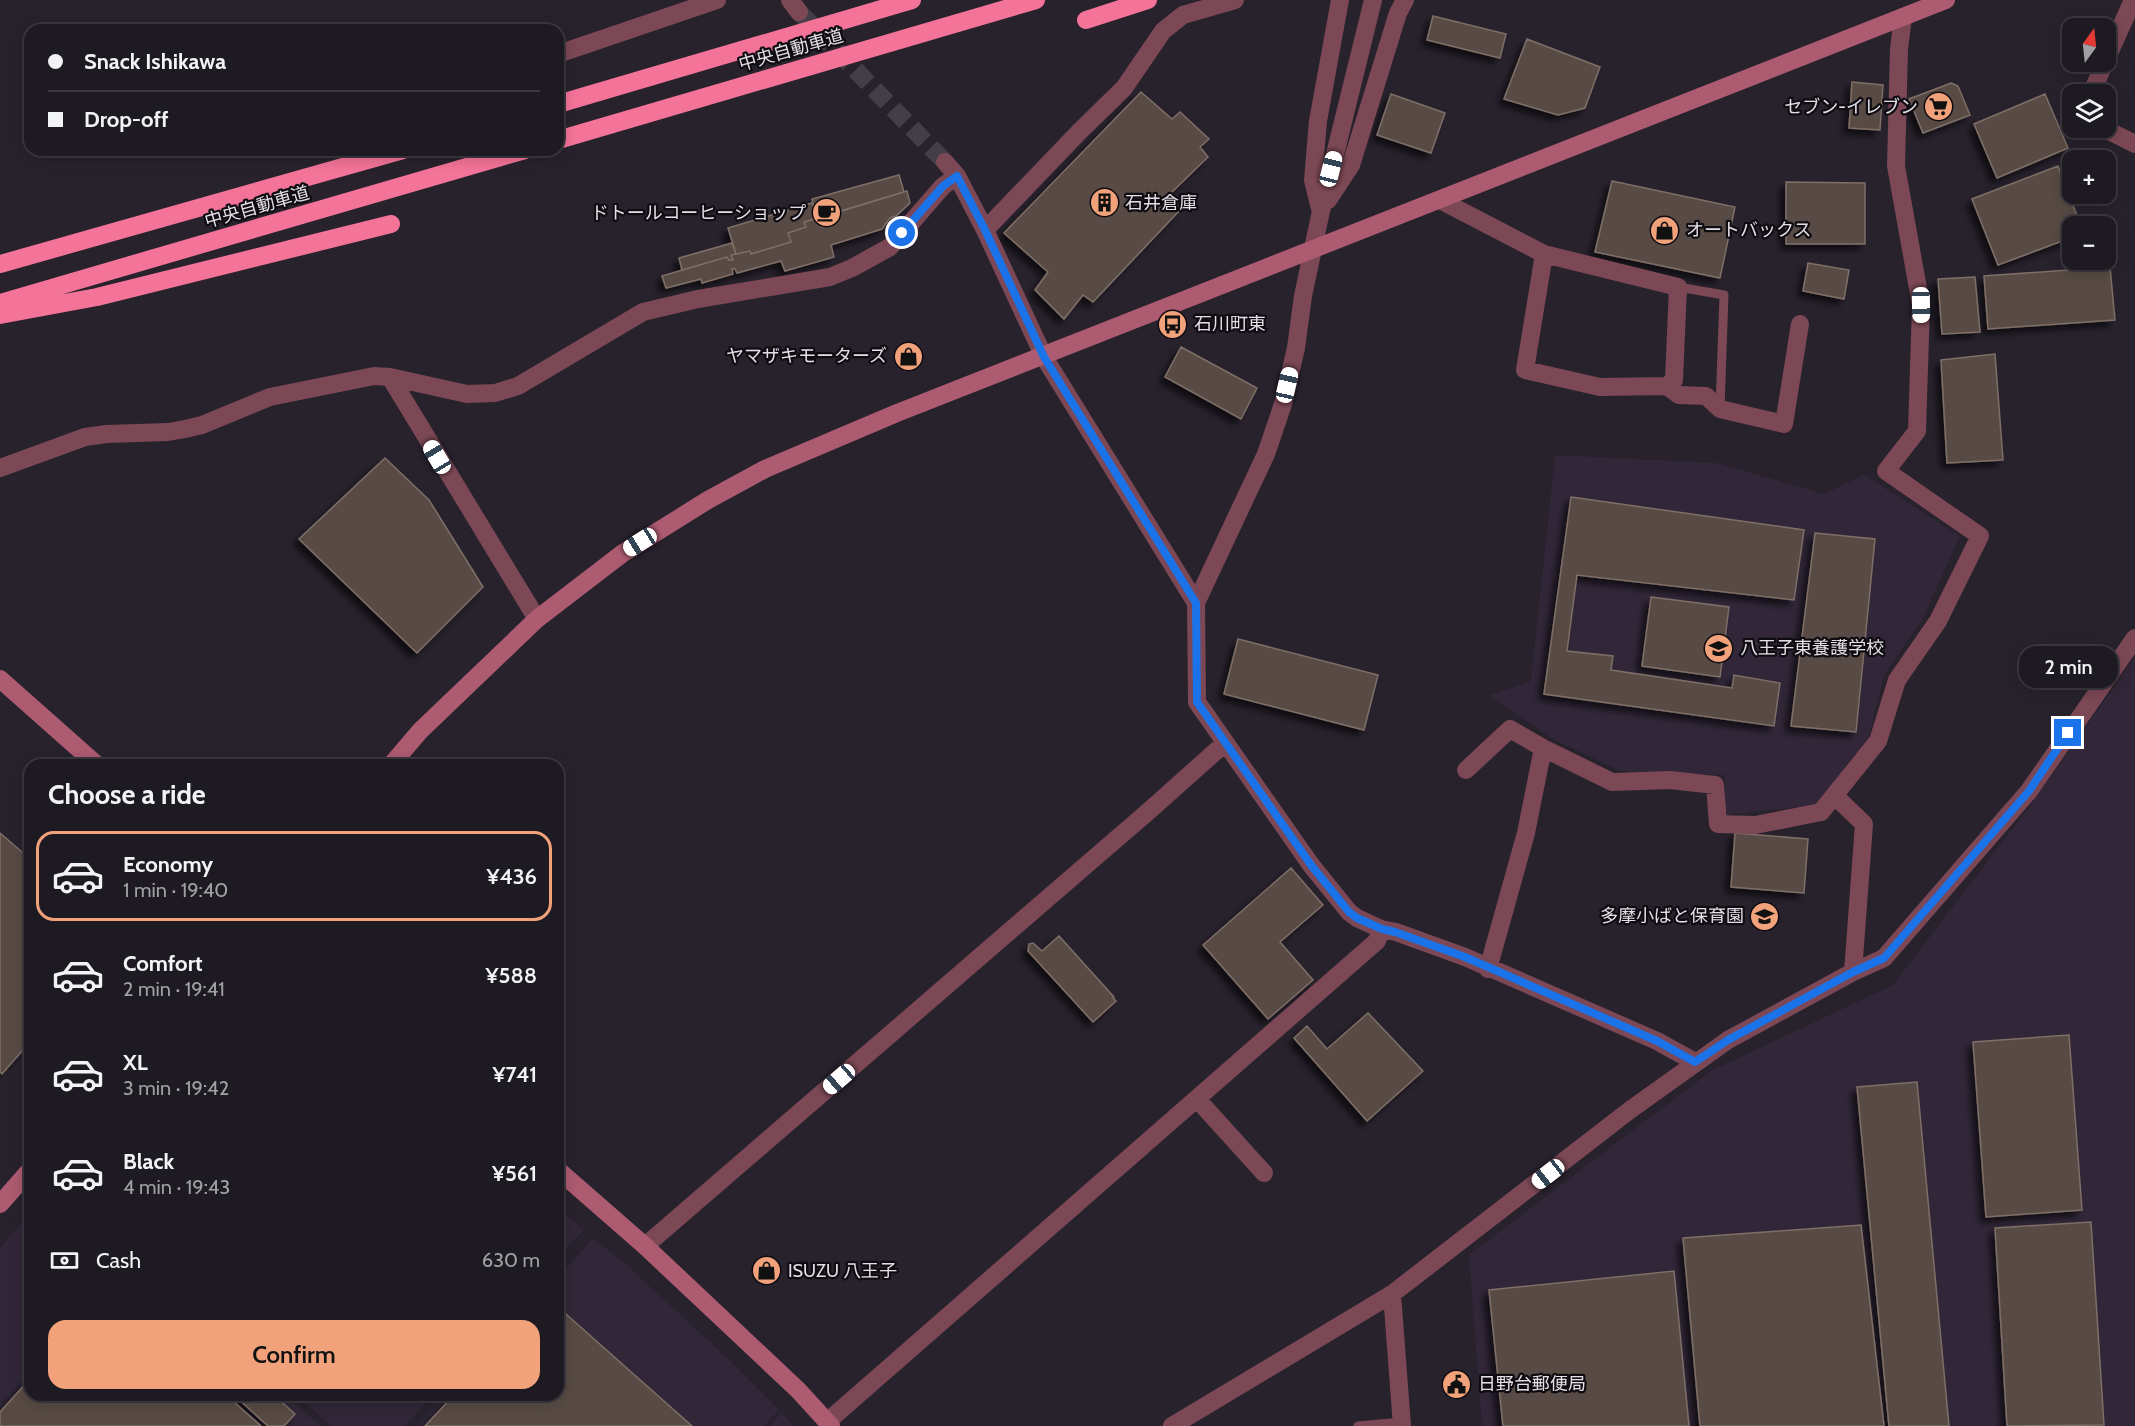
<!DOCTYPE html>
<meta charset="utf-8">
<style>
:root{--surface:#1e1a22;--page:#2b272f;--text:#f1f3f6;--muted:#a1a1a5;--line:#3c3840;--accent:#f1a27b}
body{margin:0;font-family:Cabin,"Noto Sans JP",sans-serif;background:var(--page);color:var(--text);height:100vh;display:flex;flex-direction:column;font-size:22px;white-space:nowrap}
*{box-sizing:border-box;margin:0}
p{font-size:20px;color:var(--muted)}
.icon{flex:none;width:33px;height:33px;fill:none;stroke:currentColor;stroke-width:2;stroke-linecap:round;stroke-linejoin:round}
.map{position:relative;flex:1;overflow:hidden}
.drawer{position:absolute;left:24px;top:759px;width:540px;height:642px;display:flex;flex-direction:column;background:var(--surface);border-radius:18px;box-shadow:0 3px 15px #0003,0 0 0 2px var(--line)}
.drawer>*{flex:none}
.hud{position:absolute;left:24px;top:24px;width:540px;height:132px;border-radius:18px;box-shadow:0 3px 15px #0003,0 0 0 2px var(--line);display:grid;align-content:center;height:132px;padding:0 24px;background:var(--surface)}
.needle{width:39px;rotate:15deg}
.buttons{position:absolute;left:2062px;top:18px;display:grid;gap:12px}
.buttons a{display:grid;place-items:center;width:54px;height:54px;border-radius:12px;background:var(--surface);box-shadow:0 3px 15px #0003,0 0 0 2px var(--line);font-size:30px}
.end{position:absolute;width:27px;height:27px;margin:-14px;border:8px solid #1a73e8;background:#fff;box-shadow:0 0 0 3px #fff}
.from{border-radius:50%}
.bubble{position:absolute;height:42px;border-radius:18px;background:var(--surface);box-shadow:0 3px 15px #0003,0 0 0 2px var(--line);font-size:20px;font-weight:600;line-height:42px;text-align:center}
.car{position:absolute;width:18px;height:36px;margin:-18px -9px;border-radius:8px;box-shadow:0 0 4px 2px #0007;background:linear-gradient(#fff 24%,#345 0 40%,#fff 0 76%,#345 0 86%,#fff 0)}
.hud b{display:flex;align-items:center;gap:21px;height:57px;font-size:22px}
.hud b+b{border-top:2px solid var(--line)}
.hud i{width:15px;height:15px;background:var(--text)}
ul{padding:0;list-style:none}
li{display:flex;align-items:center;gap:18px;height:90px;margin:0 12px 9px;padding:0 12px;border:3px solid transparent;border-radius:18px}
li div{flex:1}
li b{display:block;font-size:22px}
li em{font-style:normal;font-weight:600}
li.current{border-color:var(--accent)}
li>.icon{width:54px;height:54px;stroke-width:1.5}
h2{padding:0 24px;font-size:27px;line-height:72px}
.pay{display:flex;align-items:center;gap:15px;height:66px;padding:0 24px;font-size:22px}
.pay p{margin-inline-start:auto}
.action{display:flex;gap:12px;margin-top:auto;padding:12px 24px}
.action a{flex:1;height:69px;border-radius:18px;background:var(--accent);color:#111;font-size:24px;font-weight:600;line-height:69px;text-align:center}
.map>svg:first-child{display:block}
.built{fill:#312738}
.building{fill:#594b44;stroke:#7e6f67;stroke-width:1.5;filter:url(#shadow)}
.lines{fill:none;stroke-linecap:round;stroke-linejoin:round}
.street-tunnel{stroke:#443e49;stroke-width:18;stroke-dasharray:18 9;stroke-linecap:butt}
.lane{stroke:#7c4855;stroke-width:9}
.street{stroke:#7c4855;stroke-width:18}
.secondary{stroke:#ad5b71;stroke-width:18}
.highway{stroke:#f47499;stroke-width:18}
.route{stroke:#1a73e8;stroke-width:8}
.labels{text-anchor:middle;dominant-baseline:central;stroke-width:4.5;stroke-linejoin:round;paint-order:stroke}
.street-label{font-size:18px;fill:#e3dfe7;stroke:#0f0c11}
.poi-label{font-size:18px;fill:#e3dfe7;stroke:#0f0c11;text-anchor:start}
</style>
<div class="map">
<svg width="2135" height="1426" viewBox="0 0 2135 1426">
<defs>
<filter id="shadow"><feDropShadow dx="-5.5" dy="5.5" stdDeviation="3" flood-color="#0009"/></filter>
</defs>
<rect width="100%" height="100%" fill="#28222d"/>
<!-- built -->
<path class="built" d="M1555,455l161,8 108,31 40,-19 96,61 -38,84 -38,55 -15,61 -52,69 -93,10 1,-40 -105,-4 -69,-33 -62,-43 42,-14z
M2135,657v769h-653l-13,-171 242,-184 182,-86 136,-178z
M558,1207l26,23 -26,28z
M30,1214v181h256l35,31h-321v-178z
M593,1239l27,20 105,97 54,54 -15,16h-348l29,-31h113v-119z
M297,1395h136l-28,31h-74z
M781,1413l13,13h-24z"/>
<!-- building -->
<path class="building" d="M1433,16l73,18 -6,24 -73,-18z
M1527,39l73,28 -15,41 -27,7 -54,-16z
M1852,82l31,3 -3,45 -31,-2z
M1951,83l7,3 12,29 -47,18 -14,-34z
M1141,92l31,27 8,-7 29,27 -9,8 8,10 -40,39 13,13 -88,93 -10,-7 -19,24 -29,-29 13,-18 -44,-39z
M1391,94l54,19 -14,40 -54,-18z
M2045,94l23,54 -71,30 -23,-54z
M2058,166l23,60h-8v11l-75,28 -26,-66z
M899,175l5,17 -85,26 -2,-6h-2l-3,-13z
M1612,181l123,26 -15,71 -125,-26z
M1786,182l79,1v61h-79z
M907,191l3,12 -14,13 -6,2 -8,11 -51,16 3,12 -49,14 -4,-10 -44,12 -2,-4h-3l1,5 -31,9 -1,-4 -35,9 -4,-12 65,-19 2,3h4l-2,-5 19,-4 1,3 40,-12 -3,-9 18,-6 -2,-5z
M812,203l3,9h2l2,6 -15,4 2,5 -18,6 3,9 -40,12 -1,-3 -14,3 -8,-26z
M732,243l4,11 -5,1 2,5h-4l-2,-3 -45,13 -3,-12z
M1808,263l41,7 -5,29 -41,-8z
M2110,267l5,53 -127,9 -4,-53z
M1975,277l5,55 -38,2 -4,-55z
M1181,347l76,41 -16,31 -76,-42z
M1995,354l8,106 -56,3 -6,-103z
M385,458l44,42 54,87 -66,66 -118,-114z
M1571,497l233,33 -10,70 -217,-25 -10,76 46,5 -2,14 121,18 2,-13 46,8 -6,43 -230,-32z
M1815,533l60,6 -19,193 -65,-6z
M1651,597l78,10 -9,70 -78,-11z
M1238,639l140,36 -14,55 -140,-36z
M0,833l30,26v183l-28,32 -2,-2z
M1735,833l73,6 -4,54 -73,-6z
M1291,868l32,37 -43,37 33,38 -45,39 -65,-74z
M1059,936l55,61 -1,1 3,3 -23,21 -65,-71 1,-7 4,-1 9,8z
M1368,1013l55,58 -56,50 -73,-83 13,-12 20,23z
M2069,1035l13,175 -96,7 -13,-175z
M1917,1082l32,344h-60l-32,-339z
M2091,1222l13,203 -97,1 -12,-198z
M1861,1225l23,201h-184l-17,-188z
M1674,1271l15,155h-186l-14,-136z
M558,1307l134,119h-267l29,-31h104z
M30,1379v16h196l35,31h-261v-14z
M234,1395h40l21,19 -11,12h-16z"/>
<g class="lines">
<!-- street-tunnel -->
<path class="street-tunnel" d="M799,12l146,150"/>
<!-- lane -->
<path class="lane" d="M1678,287l46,8 -4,113
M1358,1426l44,-4"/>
<!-- street -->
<path class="street" d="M790,0l9,12
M1373,0l-52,211 -18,85 -7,52 -13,56 -17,50 -70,149 1,99 114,163 38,47 8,6 24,11 15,3 69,25 192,84 38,21
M558,54l159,-54
M2106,60l27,-60
M2091,94l14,-32
M2103,128l32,16
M945,162l12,14 28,54 59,127 152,246
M1328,200l23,-35 47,-152 7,-13
M1440,200l104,54 134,33 -4,93 -7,6 -67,1 -75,-17 19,-116
M1320,209l-7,-29 5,-59 22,-121
M985,230l94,-98 45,-44 39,-57 20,-16 52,-15
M390,377l147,242
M1667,386l12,9 27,1 14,13 64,15 16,-100
M0,468l85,-31 22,-3 61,-2 17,-3 17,-4 68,-28 104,-21 16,1 77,17 28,-1 23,-7 125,-74 55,-13 132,-22 22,-9 38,-21 53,-61 14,-10
M1466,770l44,-41 33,19 69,34 58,-2 45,5 3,39 37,1 66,-13 57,-71 19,-61 41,-59 42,-85 -94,-65 31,-40 4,-126 -25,-139 3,-117 4,-32
M1835,796l29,28 -11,148
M1488,969l38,-136 17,-85
M1197,1099l67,74
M645,1246l505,-436 75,-67
M1392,1294l10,132
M828,1421l549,-480 4,-12
M1172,1426l220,-132 238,-184 98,-70 125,-68 31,-14 145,-167 106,-153"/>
<!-- secondary -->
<path class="secondary" d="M0,679l97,86
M391,765l29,-34 117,-112 86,-66 85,-53 57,-31 132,-56 1049,-413
M558,1170l87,76 153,144 33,36
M0,1204l30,-34"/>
<!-- highway -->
<path class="highway" d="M1086,20l62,-20
M558,104l354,-104
M558,140l478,-140
M0,264l403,-114
M0,303l525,-153
M0,315l97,-18 294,-73"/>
</g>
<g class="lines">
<!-- route -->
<path class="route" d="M902,233l41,-47 14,-10 28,54 59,127 152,246 1,99 114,163 38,47 8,6 25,11 13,3 70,25 192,84 38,21 33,-22 125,-68 31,-14 145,-167 39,-58"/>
</g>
<!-- icons -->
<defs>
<symbol id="supermarket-disc" viewBox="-11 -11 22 22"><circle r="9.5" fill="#f1a27b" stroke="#0f0c11"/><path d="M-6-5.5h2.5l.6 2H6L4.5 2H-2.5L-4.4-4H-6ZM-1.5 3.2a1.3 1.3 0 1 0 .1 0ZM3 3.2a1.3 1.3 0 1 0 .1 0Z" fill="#111"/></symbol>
<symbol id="building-disc" viewBox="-11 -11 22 22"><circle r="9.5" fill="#f1a27b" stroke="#0f0c11"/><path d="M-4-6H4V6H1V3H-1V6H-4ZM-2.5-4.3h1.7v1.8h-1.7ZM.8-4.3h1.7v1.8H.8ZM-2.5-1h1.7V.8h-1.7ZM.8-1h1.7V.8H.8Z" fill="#111"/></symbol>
<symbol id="cafe-disc" viewBox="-11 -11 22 22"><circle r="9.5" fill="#f1a27b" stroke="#0f0c11"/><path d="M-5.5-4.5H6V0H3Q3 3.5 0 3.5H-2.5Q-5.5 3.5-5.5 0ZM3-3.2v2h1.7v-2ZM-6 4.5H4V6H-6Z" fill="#111"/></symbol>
<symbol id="shop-disc" viewBox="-11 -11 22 22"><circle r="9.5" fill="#f1a27b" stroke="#0f0c11"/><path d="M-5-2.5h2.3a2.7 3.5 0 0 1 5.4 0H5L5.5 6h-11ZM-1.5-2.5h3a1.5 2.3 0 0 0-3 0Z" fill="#111"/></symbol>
<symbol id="bus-disc" viewBox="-11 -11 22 22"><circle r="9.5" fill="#f1a27b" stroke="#0f0c11"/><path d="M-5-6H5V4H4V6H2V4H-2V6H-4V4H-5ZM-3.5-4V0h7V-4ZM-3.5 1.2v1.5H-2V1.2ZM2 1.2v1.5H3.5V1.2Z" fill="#111"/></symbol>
<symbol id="school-disc" viewBox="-11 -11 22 22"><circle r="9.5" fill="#f1a27b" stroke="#0f0c11"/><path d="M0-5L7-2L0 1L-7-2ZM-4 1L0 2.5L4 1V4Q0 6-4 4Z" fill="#111"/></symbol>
<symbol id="civic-disc" viewBox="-11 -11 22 22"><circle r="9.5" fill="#f1a27b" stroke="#0f0c11"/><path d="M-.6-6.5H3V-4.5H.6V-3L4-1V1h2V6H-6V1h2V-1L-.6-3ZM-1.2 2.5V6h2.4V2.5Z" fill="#111"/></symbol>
</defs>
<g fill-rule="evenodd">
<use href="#supermarket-disc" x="1922" y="90" width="33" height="33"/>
<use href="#building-disc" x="1088" y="186" width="33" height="33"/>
<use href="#cafe-disc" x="810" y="196" width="33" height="33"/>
<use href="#shop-disc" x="1648" y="214" width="33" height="33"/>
<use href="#bus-disc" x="1156" y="308" width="33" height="33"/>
<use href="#shop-disc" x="892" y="340" width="33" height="33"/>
<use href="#school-disc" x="1702" y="632" width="33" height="33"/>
<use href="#school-disc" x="1748" y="900" width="33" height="33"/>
<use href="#shop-disc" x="750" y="1254" width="33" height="33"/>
<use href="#civic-disc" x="1440" y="1368" width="33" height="33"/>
</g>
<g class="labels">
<!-- street labels -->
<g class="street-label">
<text transform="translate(791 50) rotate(-16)">中央自動車道</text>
<text transform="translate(257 207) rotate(-16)">中央自動車道</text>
</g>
<!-- poi labels -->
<g class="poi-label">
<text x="1918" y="107" text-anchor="end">セブン-イレブン</text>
<text x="1125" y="203">石井倉庫</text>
<text x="806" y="213" text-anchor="end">ドトールコーヒーショップ</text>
<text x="1686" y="230">オートバックス</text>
<text x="1194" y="324">石川町東</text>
<text x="887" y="356" text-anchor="end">ヤマザキモーターズ</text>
<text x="1740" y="648">八王子東養護学校</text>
<text x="1744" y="916" text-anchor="end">多摩小ばと保育園</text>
<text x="788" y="1271">ISUZU 八王子</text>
<text x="1478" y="1384">日野台郵便局</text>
</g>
</g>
</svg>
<div class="buttons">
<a><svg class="needle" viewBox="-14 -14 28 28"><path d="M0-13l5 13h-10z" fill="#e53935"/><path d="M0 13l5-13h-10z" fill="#a1a1a5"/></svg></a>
<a><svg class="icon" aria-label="layers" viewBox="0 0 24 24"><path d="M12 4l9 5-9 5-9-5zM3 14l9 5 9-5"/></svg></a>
<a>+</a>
<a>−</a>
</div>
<i class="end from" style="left:902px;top:233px"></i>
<i class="end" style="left:2068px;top:733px"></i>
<div class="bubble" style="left:2019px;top:646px;width:99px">2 min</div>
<i class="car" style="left:1331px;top:169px;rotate:14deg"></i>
<i class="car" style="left:1921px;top:305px;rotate:179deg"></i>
<i class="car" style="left:1287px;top:385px;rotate:13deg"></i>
<i class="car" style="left:437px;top:457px;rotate:329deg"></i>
<i class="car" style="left:640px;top:542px;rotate:238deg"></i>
<i class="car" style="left:839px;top:1079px;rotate:229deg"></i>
<i class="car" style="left:1548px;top:1174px;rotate:232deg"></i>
<div class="hud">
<b><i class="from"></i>Snack Ishikawa</b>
<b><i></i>Drop-off</b>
</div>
<section class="drawer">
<h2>Choose a ride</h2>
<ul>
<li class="current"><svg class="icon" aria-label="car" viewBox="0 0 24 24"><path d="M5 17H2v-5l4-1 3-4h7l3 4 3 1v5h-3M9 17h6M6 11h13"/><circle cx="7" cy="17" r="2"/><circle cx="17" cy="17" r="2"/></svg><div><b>Economy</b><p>1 min · 19:40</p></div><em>¥436</em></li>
<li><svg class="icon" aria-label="car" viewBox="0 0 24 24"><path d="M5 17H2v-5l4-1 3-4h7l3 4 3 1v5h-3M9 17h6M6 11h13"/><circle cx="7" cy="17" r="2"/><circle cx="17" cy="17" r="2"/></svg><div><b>Comfort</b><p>2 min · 19:41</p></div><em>¥588</em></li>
<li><svg class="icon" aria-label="car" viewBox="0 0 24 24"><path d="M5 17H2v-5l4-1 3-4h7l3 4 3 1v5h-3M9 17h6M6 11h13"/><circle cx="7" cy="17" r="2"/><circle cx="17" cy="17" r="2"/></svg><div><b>XL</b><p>3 min · 19:42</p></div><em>¥741</em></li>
<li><svg class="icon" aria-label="car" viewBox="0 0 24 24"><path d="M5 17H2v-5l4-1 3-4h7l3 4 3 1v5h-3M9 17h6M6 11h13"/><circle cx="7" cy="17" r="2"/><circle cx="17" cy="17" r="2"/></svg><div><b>Black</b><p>4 min · 19:43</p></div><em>¥561</em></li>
</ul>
<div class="pay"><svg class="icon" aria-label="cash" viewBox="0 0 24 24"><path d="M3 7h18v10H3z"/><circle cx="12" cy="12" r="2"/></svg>Cash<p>630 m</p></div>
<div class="action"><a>Confirm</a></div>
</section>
</div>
